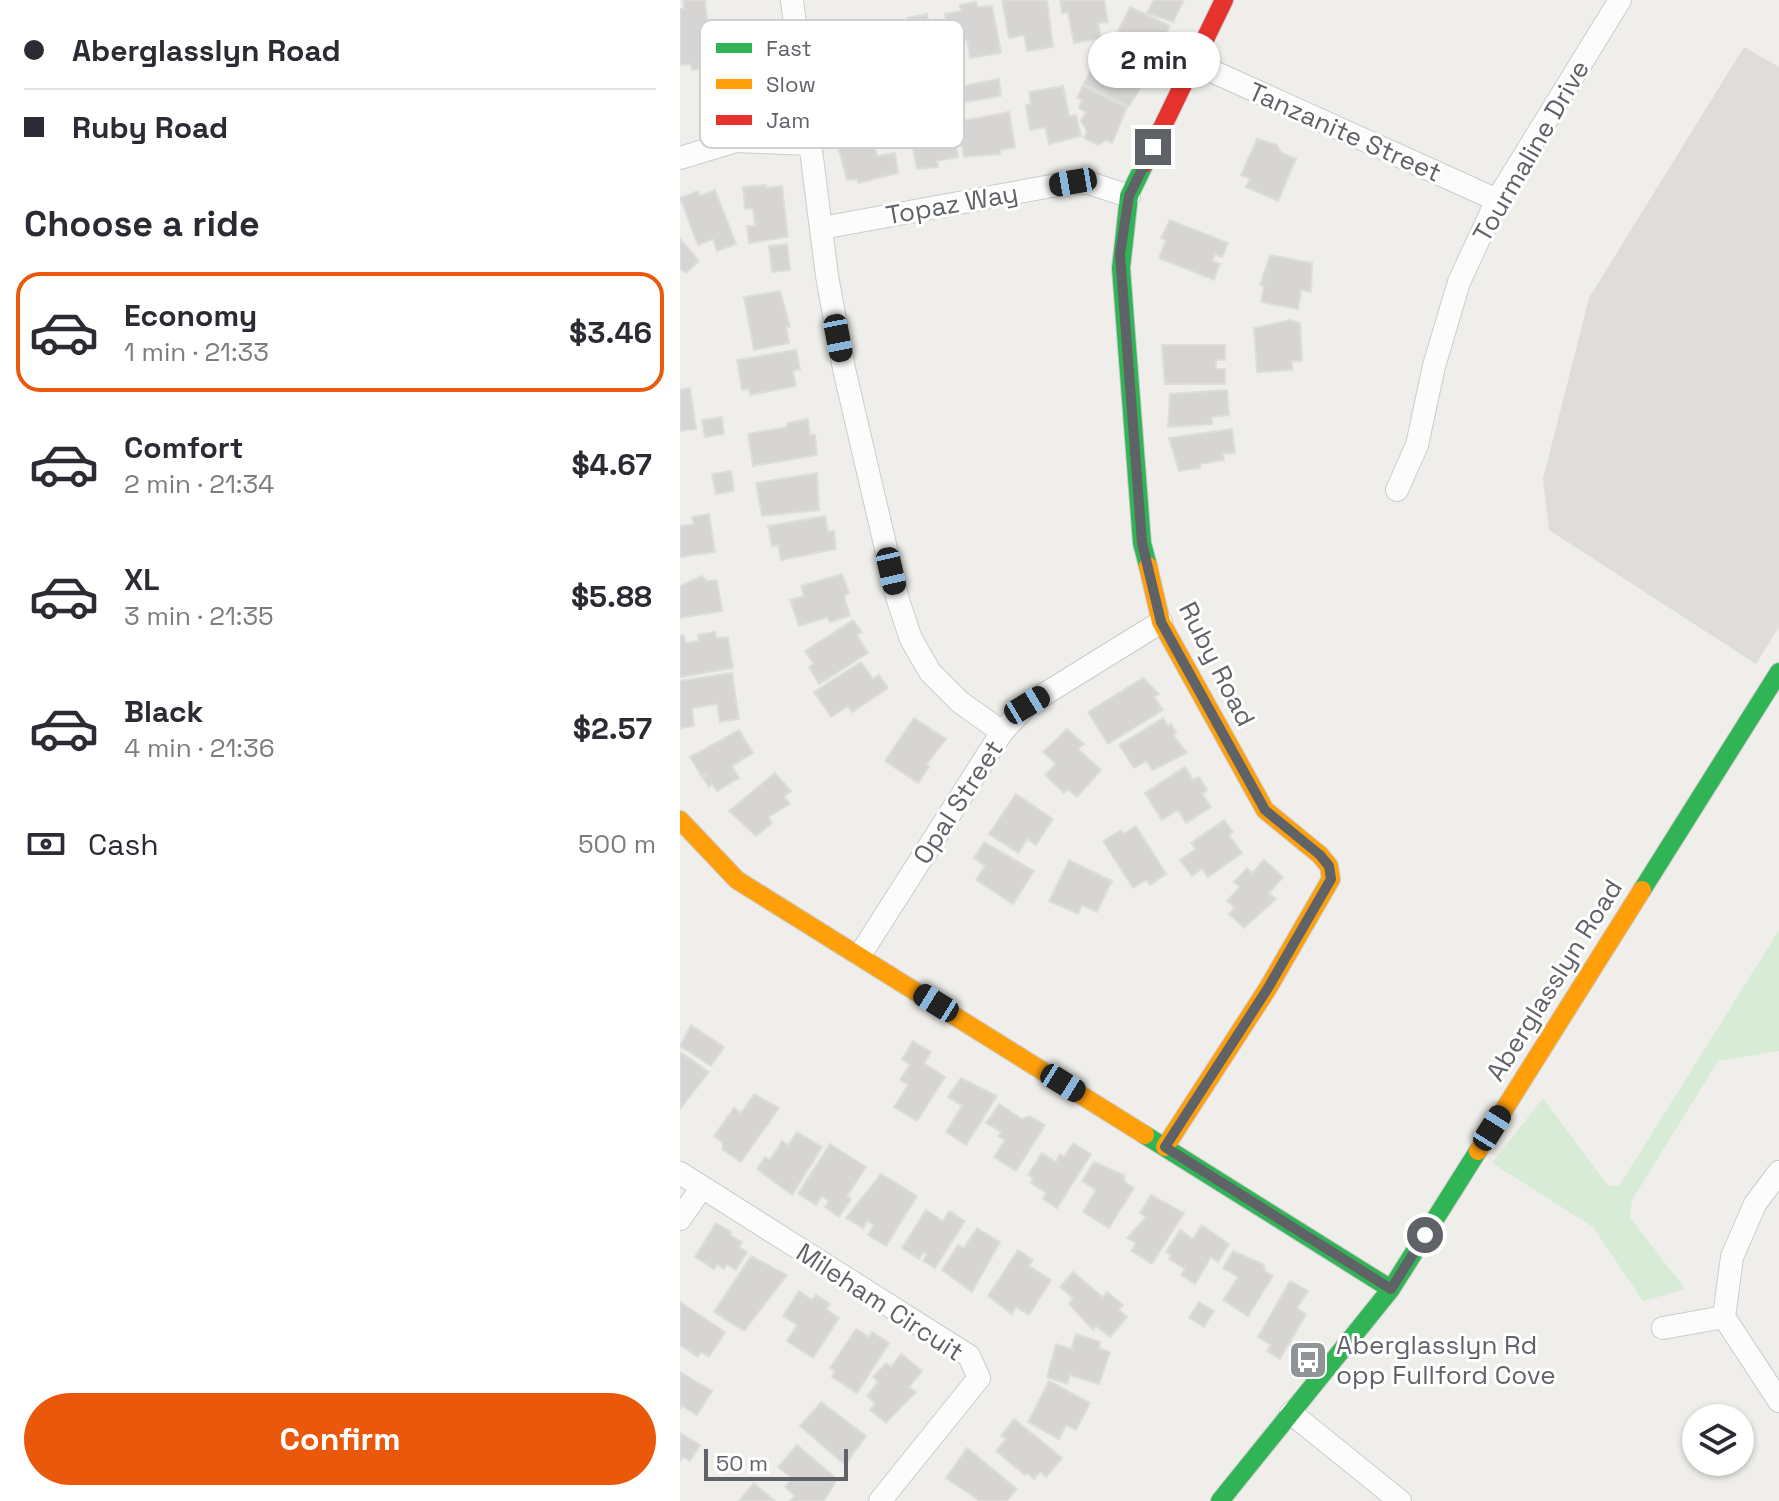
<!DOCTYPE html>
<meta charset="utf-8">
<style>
:root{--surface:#fff;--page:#f2f2f3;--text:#2b2b33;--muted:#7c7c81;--line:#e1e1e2;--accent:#ea580c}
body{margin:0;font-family:"Space Grotesk",sans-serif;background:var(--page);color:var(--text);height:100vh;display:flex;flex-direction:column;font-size:30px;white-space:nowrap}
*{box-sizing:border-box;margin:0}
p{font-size:26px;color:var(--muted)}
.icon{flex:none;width:44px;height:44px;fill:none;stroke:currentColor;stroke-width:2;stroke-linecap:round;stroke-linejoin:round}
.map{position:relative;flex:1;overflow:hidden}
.panel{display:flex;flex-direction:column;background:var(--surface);width:680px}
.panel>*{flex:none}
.top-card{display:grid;align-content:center;height:176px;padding:0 24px;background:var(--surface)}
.controls{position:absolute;left:1002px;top:1404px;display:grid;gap:16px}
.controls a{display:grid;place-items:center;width:72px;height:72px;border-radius:50%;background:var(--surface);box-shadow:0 2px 6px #0004;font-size:40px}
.scale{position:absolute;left:24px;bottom:20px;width:144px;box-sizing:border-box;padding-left:8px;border:4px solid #5f6368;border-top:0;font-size:22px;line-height:28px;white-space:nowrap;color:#5f6368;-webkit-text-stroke:6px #fff;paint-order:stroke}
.end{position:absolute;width:36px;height:36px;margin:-18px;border:10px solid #5f6368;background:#fff;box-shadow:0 0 0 4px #fff}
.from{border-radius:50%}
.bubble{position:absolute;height:56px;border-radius:28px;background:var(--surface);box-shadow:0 2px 6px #0004;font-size:26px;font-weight:700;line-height:56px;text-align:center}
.car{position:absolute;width:24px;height:48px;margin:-24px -12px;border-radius:10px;box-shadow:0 0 6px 2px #0007;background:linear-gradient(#222 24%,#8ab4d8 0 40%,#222 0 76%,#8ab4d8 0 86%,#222 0)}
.top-card b{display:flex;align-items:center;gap:28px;height:76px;font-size:30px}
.top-card b+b{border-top:2px solid var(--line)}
.top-card i{width:20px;height:20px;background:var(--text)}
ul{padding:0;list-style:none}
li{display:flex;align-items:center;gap:24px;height:120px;margin:0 16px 12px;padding:0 8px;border:4px solid transparent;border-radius:24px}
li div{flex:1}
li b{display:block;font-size:30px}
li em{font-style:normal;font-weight:700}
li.selected{border-color:var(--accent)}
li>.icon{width:72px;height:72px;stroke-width:1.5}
h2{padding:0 24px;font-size:36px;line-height:96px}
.pay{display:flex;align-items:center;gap:20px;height:88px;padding:0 24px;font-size:30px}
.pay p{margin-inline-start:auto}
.primary-button{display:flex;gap:16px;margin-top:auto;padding:16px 24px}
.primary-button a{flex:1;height:92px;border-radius:48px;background:var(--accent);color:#fff;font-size:32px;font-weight:700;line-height:92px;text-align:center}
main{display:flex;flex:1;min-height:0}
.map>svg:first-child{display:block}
.industrial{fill:#dfddda}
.green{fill:#d8ebd6}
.building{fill:#d6d5d3;stroke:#deddd9;stroke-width:2}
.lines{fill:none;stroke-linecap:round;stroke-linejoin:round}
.street-casing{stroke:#cbcccc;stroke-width:24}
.fast-casing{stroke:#cacacb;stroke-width:20}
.slow-casing{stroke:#cacacb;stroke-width:20}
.jam-casing{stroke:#cacacb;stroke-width:20}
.street{stroke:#fdfcfc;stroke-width:22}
.fast{stroke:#30b455;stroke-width:18}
.slow{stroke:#ff9f0a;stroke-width:18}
.jam{stroke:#e5322d;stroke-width:18}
.route{stroke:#5f6368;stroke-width:10}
.labels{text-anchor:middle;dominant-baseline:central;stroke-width:6;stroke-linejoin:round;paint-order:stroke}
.street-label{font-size:26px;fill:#5f6368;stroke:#fff}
.poi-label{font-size:26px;fill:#5f6368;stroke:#fff;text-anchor:start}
.key{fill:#fff;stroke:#cfd0d2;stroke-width:2}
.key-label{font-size:22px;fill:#5f6368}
</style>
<main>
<section class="panel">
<div class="top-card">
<b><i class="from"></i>Aberglasslyn Road</b>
<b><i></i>Ruby Road</b>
</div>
<h2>Choose a ride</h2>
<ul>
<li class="selected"><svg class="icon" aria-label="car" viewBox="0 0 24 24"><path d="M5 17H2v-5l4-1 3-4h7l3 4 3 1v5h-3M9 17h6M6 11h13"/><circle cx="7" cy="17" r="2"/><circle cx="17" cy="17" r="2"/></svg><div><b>Economy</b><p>1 min · 21:33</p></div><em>$3.46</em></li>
<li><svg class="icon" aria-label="car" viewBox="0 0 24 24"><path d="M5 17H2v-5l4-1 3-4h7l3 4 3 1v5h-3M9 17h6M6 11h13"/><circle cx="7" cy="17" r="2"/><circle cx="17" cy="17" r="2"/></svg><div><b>Comfort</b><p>2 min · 21:34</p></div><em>$4.67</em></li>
<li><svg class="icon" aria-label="car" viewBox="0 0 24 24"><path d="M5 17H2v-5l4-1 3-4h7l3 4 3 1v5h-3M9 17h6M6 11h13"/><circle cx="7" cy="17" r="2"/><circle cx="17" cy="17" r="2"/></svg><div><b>XL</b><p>3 min · 21:35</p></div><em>$5.88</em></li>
<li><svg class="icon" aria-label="car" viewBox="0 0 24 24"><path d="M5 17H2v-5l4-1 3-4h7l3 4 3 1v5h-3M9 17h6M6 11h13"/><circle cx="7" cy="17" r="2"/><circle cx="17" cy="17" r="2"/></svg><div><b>Black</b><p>4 min · 21:36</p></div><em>$2.57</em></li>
</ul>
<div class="pay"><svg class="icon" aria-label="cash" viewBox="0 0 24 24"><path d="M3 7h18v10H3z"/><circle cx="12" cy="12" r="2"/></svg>Cash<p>500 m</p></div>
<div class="primary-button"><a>Confirm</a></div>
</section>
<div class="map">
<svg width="1099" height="1501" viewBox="0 0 1099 1501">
<rect width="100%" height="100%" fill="#efeeea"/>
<!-- industrial -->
<path class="industrial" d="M1064,47l35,20v560l-23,37 -207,-134 -6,-51 46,-181z"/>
<!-- green -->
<path class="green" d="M1099,930v121l-61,10 -86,139 -2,17 55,72 -42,12 -50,-74 -101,-64 51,-65 65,88h11z"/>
<!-- building -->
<path class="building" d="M3,0h22l7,67 -20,3 -1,-6 -11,1v-56h4z
M322,0h45l6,47 -26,4 -3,-16 -15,3z
M380,0h44l4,22 -10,1 3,15 -27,5 -6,-31 -6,1z
M474,0h30l-11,22 -26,-9z
M296,2l2,5 14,-1 9,47 -31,5 -3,-18 -17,3 -5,-29 16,-3 -1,-6z
M450,7l40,19 -20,35 -22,-10 3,-6 -8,-4 3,-6 -8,-4z
M247,14l8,47 -37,8 -2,-9 -8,1 -6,-31 17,-3 -1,-4 10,-2 -1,-3z
M433,55l37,18 -21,33 -45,-22 13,-28 15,3z
M319,79l2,17 -46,8 -3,-16z
M383,86l6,30 7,-1 5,21 -32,8 -4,-17 -15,3 -4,-25 5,-1 -2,-12z
M403,86l44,21 -15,36 -6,-3 -8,5 -14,-7 3,-7 -6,-10 5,-9 -7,-4 3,-8 -5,-2z
M263,106l6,31 5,-1 4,21 -21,4 1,6 -21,2 -8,-41 10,-2 -3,-15z
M329,112l6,35 -15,3 1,4 -37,3 -7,-35z
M577,139l20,6 5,8 14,6 -18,42 -32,-14 4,-8 -9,-4z
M186,142l1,5 8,-1 2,10 18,-3 3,20 -40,10 -1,-4 -10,1 -9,-33z
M86,185v3l16,-2 6,51 -39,6 -2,-17h8l-2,-18 -8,1 -2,-22z
M35,190l21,54 -19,7 -4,-12 -15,6 -18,-47 18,-7 2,5z
M490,220l58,23 -6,14 -7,-3 -3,7 8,3 -6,16 -55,-22 7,-18 -5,-2z
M0,239l19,22 -13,12 -6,-5z
M107,244l3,26 -18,2 -3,-26z
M590,255l42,8 -1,29 -10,-2 -3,19 -37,-7 3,-16 -4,-1z
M100,291l10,36h-4l3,16 -35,7 -10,-53z
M610,320l10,3 2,38h-10v9l-35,2 -3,-44z
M482,345h63v15h-9v9h9v15h-60z
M116,350l4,19 -7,2 3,15 -46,9 -1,-6 -7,1 -5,-30z
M10,388l6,41 -16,2v-41z
M547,390l2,25 -17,2v7l-44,3 2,-33z
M42,417l2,17 -19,3 -3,-17z
M128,419l2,16h5l2,20 -64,11 -5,-32 39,-7v-4z
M552,429l3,24 -12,1 1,6 -24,4v4l-21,3 -10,-33z
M51,471l3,20 -18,3 -4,-20z
M137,473l2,37 -57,6 -6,-33z
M29,514l6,38 -35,5v-31l14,-2 -2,-7z
M145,516l3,16 6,-2 2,19 -55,11 -3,-15 -6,1 -4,-20z
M162,574l7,19 -4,2v5l5,16 -20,6 -2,-5 -29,9 -9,-26 14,-4 -3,-10z
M22,576l5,5 10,-1 5,31 -42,7v-32z
M173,620l9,12 -5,3 11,18 -49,31 -10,-17 5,-3 -9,-13z
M35,632l1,6 12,-1 5,31 -53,9v-41l4,-1 1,8 14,-2 -1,-6z
M181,662l12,17 6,-4 9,13 -36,24 -4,-6 -17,11 -17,-25z
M52,673l7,46 -19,3 -3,-18 -25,4 2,18 -14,2v-47z
M463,678l16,16 -5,3 9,13 -55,34 -20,-32z
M234,718l32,21 -20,26 3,2 -11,16 -33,-22z
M483,718l5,8 3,-2 5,9 -3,2 14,18 -34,17 -7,-9 -12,7 -15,-23z
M387,729l17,15 -6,5 23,21 -24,27 -9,-8 -4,4 -19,-18 11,-11 -13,-12z
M59,730l14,23 -21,13 7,12 -22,13 -5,-7 -3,3 -6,-9 2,-4 -4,2 -11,-19z
M505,767l8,13 6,-3 8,13 -5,4 9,13 -25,16 -8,-13 -16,10 -17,-27z
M95,773l16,18 -7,6 6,7 -22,13 4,6 -16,13 -27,-25z
M336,794l37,25 -17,26 -9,-6 -9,14 -29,-19z
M544,820l9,12 -4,3 13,18 -34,24 -6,-8 -10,7 -12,-16 16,-11 -5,-6z
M456,826l30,48 -16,11 -4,-5 -13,8 -30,-47 18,-11 3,4z
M304,842l50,29 -21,33 -37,-24 9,-14 -11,-8z
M389,860l43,21 -15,31 -15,-7 -4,9 -29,-13z
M584,860l19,17 -14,16 7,6 -32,29 -15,-14 6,-6 -8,-7 13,-14 -6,-5 13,-14 5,5z
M11,1025l33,22 -13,19 -31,-20z
M233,1041l18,11 -7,11 21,14 -28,44 -23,-14 14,-22 -8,-5 10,-15 -8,-6z
M0,1052l29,20 -29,37z
M281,1078l36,18 -31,49 -20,-13 16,-26 -14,-9z
M74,1094l25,14 -38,54 -18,-12 -1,-8 -8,-6 20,-28 7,5z
M319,1104l23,15 8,-3 15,9 -29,46 -22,-14 11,-17 -7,-4 3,-4 -15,-9z
M117,1132l25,15 -30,48 -35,-26 8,-12 5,3 12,-19 6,4z
M393,1143l18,11 -34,54 -14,-9 3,-6 -15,-10 2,-5 -5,-3 14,-22 14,9 4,-8 4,3z
M150,1144l36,23 -19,29 4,3 -12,18 -14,-10 4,-6 -7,-5 -6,9 -18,-11z
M414,1162l30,13 1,7 9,6 -25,40 -26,-16 13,-22 -14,-9z
M201,1174l36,22 -31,50 -18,-11 6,-10 -7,-4 -4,7 -17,-10z
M471,1195l33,18 -32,51 -21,-13 5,-8 -9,-5 19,-21 -6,-4z
M246,1210l17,11 6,-10 16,10 -30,47 -12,-7 4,-7 -4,-2 -4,7 -17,-11z
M36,1223l15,9 -1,3 12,7 -3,5 8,5 -11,18 -9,-6 -3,5 -7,-5 -3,5 -19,-12z
M522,1225l27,19 -11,18 -7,-5 -16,27 -14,-9 4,-6 -16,-10 2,-4 -5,-3 14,-22 13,9z
M297,1228l23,14 -28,50 -30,-22 16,-25 6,3z
M338,1250l15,10 -4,6 22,14 -22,35 -13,-8 -4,7 -24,-18z
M553,1251l30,13 2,7 8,5 -25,40 -25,-16 15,-23 -15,-9z
M71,1256l36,19 -43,56 -30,-19z
M393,1272l30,25 4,-5 16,13 -4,5 8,7 -17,20 -14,-11 -3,4 -24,-26 4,-6 -13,-11z
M610,1281l18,10 -11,17 9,6 -26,45 -13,-8 4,-6 -13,-8z
M119,1291l13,9 4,-5 14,9 -4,5 13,9 -26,40 -26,-17 10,-16 -14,-9z
M0,1302l45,30 -16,25 -8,-5 -3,5 -18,-12z
M519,1302l15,9 -10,16 -15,-9z
M176,1329l13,8 3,-5 17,11 -32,50 -25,-16 3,-6 -5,-3z
M396,1334l24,8 -1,6 11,4 -11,32 -29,-9 -3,9 -20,-7 9,-33 15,5z
M221,1354l21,17 -13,16 7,5 -30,31 -16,-13 5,-7 -8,-7 11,-14 -5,-5 13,-14 5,4z
M0,1372l32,19 -15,24 -15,-9 -2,3z
M369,1381l41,22 -14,27 -10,-5 -7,14 -31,-17z
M141,1402l45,34 -21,29 -45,-39z
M334,1419l48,39 -16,19 -6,-5 -6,7 -7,-6 -2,2 -29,-24 10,-12 -5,-3z
M0,1433l20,12 -10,16 -7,-4 -3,4z
M117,1445l40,34 -13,22h-34l5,-5 -10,-9 7,-9 -14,-11z
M287,1448l50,41 -10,12h-27l-34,-23z
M74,1483l21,18h-36z"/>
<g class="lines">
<defs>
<path id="street" d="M112,0l35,276 17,93 54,231 13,39 19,33 30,30 42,30
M514,63l303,137
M0,158l56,-17 74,3
M142,228l251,-46 16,1 40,13
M717,490l20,-45 17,-79 25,-84 38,-82 123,-200
M180,955l142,-223 25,-27 134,-83
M1099,1172l-24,32 -23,53 -8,60 55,84
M0,1173l289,183 10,22 -99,123
M0,1219l22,-32
M983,1328l61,-11
M611,1413l109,88"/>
<path id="fast" d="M465,163l-16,33 -8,72 21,275 6,23
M962,890l137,-218
M465,1135l246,154
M540,1501l171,-212 87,-138"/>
<path id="slow" d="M468,566l13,56 104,188 55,45 9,11 2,13 -63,109 -103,159
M0,820l57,60 408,255
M798,1151l164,-261"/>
<path id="jam" d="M465,163l79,-163"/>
</defs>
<!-- street casing -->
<use href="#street" class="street-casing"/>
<!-- fast casing -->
<use href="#fast" class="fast-casing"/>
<!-- slow casing -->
<use href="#slow" class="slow-casing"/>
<!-- jam casing -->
<use href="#jam" class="jam-casing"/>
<!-- street -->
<use href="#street" class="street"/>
<!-- fast -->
<use href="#fast" class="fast"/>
<!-- slow -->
<use href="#slow" class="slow"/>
<!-- jam -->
<use href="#jam" class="jam"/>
</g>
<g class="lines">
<!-- route -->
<path class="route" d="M473,147l-24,49 -9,58 22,289 19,79 104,188 55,45 9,11 2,13 -63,109 -103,159 226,142 34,-54"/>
</g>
<!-- icons -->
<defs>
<symbol id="bus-square" viewBox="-11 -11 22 22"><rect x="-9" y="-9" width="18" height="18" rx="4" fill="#919496" stroke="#fff"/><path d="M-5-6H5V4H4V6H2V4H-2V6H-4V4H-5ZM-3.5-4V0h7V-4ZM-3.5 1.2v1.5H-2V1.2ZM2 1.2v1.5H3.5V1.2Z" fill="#fff"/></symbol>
</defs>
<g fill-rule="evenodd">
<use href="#bus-square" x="606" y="1338" width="44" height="44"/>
</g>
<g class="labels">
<!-- street labels -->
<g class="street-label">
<text transform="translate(665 132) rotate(24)">Tanzanite Street</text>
<text transform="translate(851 151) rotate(-60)">Tourmaline Drive</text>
<text transform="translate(272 204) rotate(-10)">Topaz Way</text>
<text transform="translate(537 664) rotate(63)">Ruby Road</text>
<text transform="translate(278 802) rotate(-57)">Opal Street</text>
<text transform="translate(874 980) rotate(-58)">Aberglasslyn Road</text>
<text transform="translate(200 1302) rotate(33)">Mileham Circuit</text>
</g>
<!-- poi labels -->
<g class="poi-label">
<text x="656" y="1345">Aberglasslyn Rd<tspan x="656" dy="30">opp Fullford Cove</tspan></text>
</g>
</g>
<!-- legend -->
<rect x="20" y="20" width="264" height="128" rx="12" class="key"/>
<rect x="36" y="43" width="36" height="10" fill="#30b455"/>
<rect x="36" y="79" width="36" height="10" fill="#ff9f0a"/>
<rect x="36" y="115" width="36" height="10" fill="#e5322d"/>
<g class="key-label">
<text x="86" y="56">Fast</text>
<text x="86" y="92">Slow</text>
<text x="86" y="128">Jam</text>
</g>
</svg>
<div class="controls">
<a><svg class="icon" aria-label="layers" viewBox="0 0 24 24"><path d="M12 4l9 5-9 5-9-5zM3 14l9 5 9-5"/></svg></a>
</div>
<div class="scale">50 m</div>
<i class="end from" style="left:745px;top:1235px"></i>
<i class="end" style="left:473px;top:147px"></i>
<div class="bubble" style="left:408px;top:32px;width:132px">2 min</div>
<i class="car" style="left:393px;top:182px;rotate:260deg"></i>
<i class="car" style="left:158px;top:338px;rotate:169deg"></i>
<i class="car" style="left:211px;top:571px;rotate:167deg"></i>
<i class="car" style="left:347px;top:705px;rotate:59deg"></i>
<i class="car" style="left:256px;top:1003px;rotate:302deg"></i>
<i class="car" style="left:383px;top:1083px;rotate:122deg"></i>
<i class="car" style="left:812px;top:1128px;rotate:32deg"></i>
</div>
</main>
